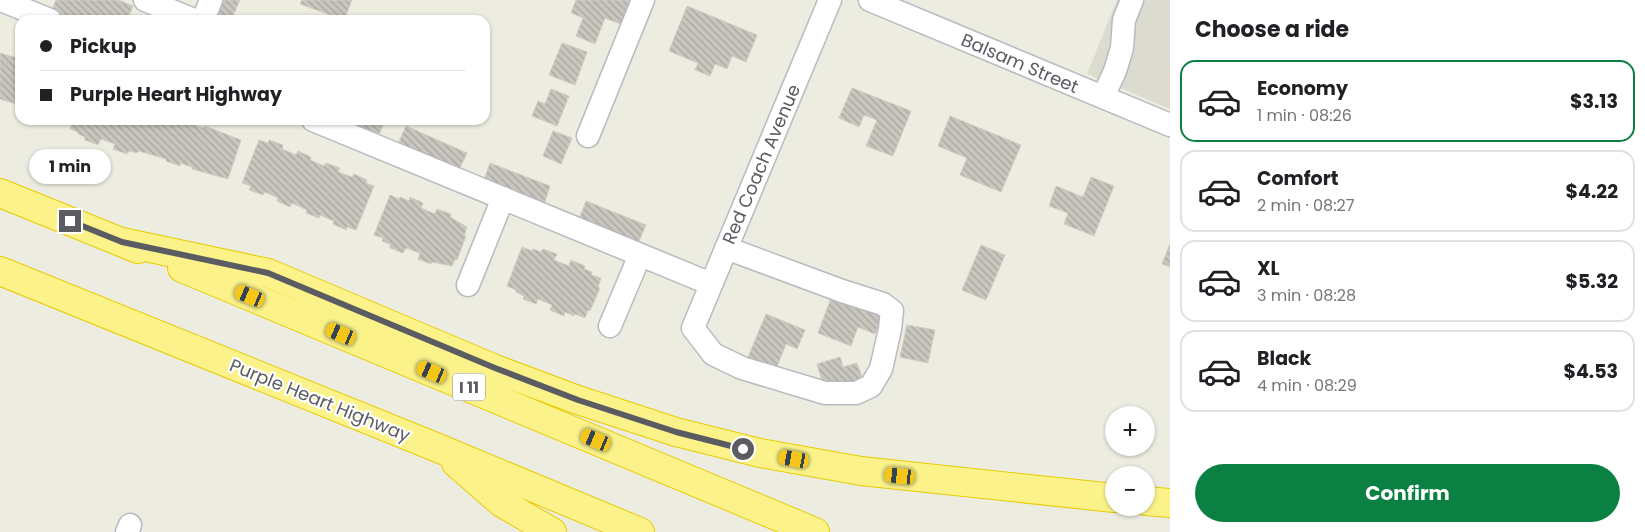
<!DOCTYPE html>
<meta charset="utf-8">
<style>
:root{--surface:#fff;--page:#f2f2f2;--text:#202124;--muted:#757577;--line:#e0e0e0;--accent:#0b8043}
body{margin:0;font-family:Poppins,sans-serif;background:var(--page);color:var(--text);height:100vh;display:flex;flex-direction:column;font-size:19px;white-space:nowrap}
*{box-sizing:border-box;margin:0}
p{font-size:16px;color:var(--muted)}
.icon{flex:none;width:28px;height:28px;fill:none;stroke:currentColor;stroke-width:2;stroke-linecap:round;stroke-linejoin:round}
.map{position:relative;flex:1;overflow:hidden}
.drawer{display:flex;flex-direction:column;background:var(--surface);width:475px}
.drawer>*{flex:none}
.banner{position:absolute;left:15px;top:15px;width:475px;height:110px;border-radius:15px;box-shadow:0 1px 4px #0004;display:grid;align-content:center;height:110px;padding:0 25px;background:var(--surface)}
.buttons{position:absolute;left:1105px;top:406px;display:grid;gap:10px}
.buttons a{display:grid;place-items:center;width:50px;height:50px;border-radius:50%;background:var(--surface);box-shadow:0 1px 4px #0004;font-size:25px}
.end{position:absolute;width:22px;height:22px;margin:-11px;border:6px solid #5a5c62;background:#fff;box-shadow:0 0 0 2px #fff}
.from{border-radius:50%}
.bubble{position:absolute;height:35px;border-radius:18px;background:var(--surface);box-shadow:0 1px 4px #0004;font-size:16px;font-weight:700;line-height:35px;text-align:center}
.car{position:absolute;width:15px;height:30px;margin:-15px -8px;border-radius:6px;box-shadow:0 0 4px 1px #0007;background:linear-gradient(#f5c518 24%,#345 0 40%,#f5c518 0 76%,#345 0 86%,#f5c518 0)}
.banner b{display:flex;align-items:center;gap:18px;height:48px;font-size:19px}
.banner b+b{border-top:1px solid var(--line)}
.banner i{width:12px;height:12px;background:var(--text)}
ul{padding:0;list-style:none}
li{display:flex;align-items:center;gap:15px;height:82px;margin:0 10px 8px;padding:0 15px;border:2px solid var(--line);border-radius:15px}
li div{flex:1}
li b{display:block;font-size:19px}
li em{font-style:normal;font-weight:700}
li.selected{border-color:var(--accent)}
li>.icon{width:45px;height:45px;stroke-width:1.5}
h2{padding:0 25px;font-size:22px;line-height:60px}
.action{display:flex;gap:10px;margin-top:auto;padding:10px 25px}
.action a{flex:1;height:58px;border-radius:30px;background:var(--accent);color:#fff;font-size:20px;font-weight:700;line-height:58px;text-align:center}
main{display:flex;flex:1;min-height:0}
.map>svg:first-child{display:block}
.education{fill:#dcdbcf}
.building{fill:url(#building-back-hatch);stroke:#d1cebf}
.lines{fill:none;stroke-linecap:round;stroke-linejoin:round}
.minor-casing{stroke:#b9bac0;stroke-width:25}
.highway-casing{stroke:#e9cb04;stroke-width:30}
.minor{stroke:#fff;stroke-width:22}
.highway{stroke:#fbf389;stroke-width:28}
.route{stroke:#5a5c62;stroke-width:6}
.labels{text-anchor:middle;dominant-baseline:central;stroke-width:4.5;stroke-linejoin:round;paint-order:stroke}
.shield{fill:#fff;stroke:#8c8d91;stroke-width:1}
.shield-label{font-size:16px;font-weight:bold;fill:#5a5c62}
.street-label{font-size:18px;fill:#5a5c62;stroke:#fff}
</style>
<main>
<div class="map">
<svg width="1170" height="532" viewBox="0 0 1170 532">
<defs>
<pattern id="building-back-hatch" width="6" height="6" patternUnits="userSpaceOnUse" patternTransform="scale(1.25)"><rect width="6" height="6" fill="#c8c6be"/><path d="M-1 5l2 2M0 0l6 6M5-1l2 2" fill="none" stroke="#a5a49e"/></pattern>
</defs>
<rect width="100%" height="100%" fill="#ecece1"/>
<!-- education -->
<path class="education" d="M1117,0h53v109l-83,-35z"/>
<!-- building -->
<path class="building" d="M56,0h62l15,6 -6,14h-58l-18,-7z
M219,0h21l-9,20h-20z
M302,0h50l-8,20 -44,-16z
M576,0h56l-9,25 -18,-7 -10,26 -19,-8 7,-18 -12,-5z
M687,6l70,29 -11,27 -14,-6 -5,13 -12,-5 -5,12 -15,-6 3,-7 -29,-12z
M562,43l25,9 -12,33 -26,-10z
M0,53l20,6v46l-20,-6z
M852,88l59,23 -18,45 -27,-10 11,-26 -13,-5 -5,12 -20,-9z
M551,89l18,7 -12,30 -25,-10 6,-15 7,3z
M950,116l71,29 -20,47 -41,-17 7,-17 -29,-12z
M73,120h112l8,3v2l11,3 1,-2 36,14 -13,39 -36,-10v-2l-12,-4v3l-14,-5v-2l-20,-6 -8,-2 -1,2 -8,-2 -2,3 -14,-5 2,-5 -14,-5 -3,6 -13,-5v-3l-7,-3v-2l-8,-3z
M336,120h49l-7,17z
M406,126l61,27 -8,17 -61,-26z
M553,131l19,7 -11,26 -18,-8z
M259,140l9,3 1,-3 14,5 -1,4 14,6 2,-4 13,6 -1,3 14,6 2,-3 14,5 -2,4 14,5 2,-3 13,6 -1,3 8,3 -18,44 -9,-3 -1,3 -13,-6 1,-3 -14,-6 -1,3 -13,-5 1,-3 -15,-7 -2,4 -13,-6 1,-3 -13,-6 -2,3 -14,-5 2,-4 -9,-3z
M490,163l60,23 -6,18 -60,-24z
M1091,177l23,9 -20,50 -30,-12 4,-11 -19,-7 7,-20 27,11z
M390,195l9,4 1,-2 9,4 1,-4 13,6 -2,5 14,6 2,-5 14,5 -1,3 17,10 -3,9h2l-9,24 -2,-1 -3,7 -20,-4 -1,2 -13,-5 2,-6 -14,-5 -3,5 -13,-5v-4l-8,-3 1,-3 -9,-3z
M586,201l60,24 -8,18 -59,-24z
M1170,244v23l-8,-3z
M981,245l24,10 -19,45 -24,-10z
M522,247l10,4 1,-2 8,3 2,-3 14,5 -3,6 15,6 2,-6 14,6 -1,3 8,3 -1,3 10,3 -3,9 2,1 -10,23 -2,-1 -3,8 -10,-4 -1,2 -9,-4 -1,4 -14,-6 2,-5 -14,-6 -2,5 -13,-5 1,-3 -8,-4v-2l-9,-4z
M833,293l50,19 -8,22 -17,-7 -7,19 -33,-13z
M766,314l39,16 -8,19 -11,-5 -10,25 -28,-12z
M907,325l28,5 -7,33 -28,-6z
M840,357l3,10 14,-4 6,17 -38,11 -8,-27z"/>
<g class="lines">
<defs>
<path id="minor" d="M1,0l49,20
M145,0l49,20
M870,0l300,125
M203,20l8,-20
M1103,97l12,-26 7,-23 2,-28 8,-20
M313,120l398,164
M588,136l55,-136
M726,248l116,43 41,13 9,7 -2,18 -9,40 -10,17 -15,7h-31l-83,-25 -29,-14 -20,-26 137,-328
M468,285l35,-87
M610,326l30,-71
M127,532l3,-7"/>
<path id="highway" d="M0,193l138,56
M122,242l146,31 227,96 83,31 98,32 84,21 101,18 253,27
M182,268l633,264
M0,271l438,177 202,84
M456,463l46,40 50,29
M1146,501l24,2"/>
</defs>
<!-- minor casing -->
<use href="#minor" class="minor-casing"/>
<!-- highway casing -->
<use href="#highway" class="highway-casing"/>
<!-- minor -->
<use href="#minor" class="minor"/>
<!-- highway -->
<use href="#highway" class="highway"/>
</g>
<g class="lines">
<!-- route -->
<path class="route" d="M70,221l52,21 146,31 227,95 83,32 98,32 67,17"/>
</g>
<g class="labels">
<!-- shield labels -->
<rect class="shield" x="453" y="373.5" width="32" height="27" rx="4"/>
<g class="shield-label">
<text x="469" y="387">I 11</text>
</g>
<!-- street labels -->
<g class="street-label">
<text transform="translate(1020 63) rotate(23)">Balsam Street</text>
<text transform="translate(761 164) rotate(-67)">Red Coach Avenue</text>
<text transform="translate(320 400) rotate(22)">Purple Heart Highway</text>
</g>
</g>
</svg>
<div class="buttons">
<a>+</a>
<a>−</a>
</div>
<i class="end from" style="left:743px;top:449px"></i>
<i class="end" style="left:70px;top:221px"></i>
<div class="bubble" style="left:29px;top:149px;width:82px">1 min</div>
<i class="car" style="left:250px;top:296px;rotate:293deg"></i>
<i class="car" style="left:341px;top:334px;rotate:293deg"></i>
<i class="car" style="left:432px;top:372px;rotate:293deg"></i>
<i class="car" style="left:596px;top:440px;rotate:293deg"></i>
<i class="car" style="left:794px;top:459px;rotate:280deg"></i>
<i class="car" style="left:900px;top:476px;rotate:276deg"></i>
<div class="banner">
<b><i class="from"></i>Pickup</b>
<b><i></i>Purple Heart Highway</b>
</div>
</div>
<section class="drawer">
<h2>Choose a ride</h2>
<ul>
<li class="selected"><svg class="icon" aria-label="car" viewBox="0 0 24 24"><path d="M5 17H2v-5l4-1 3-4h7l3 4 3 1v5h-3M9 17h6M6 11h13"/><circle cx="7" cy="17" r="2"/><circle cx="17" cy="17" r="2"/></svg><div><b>Economy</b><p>1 min · 08:26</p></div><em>$3.13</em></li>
<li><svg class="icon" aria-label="car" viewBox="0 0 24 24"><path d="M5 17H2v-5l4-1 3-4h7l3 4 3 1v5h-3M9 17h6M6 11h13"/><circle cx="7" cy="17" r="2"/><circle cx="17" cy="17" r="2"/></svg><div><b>Comfort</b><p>2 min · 08:27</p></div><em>$4.22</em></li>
<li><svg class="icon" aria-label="car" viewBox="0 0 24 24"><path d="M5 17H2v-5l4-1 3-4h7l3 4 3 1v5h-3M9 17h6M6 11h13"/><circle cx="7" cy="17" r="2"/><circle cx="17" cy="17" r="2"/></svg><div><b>XL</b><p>3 min · 08:28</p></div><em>$5.32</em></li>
<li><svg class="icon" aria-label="car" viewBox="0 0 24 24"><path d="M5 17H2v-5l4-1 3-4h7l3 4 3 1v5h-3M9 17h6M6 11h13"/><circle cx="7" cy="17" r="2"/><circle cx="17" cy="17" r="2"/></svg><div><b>Black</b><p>4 min · 08:29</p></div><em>$4.53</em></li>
</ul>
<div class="action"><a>Confirm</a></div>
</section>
</main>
